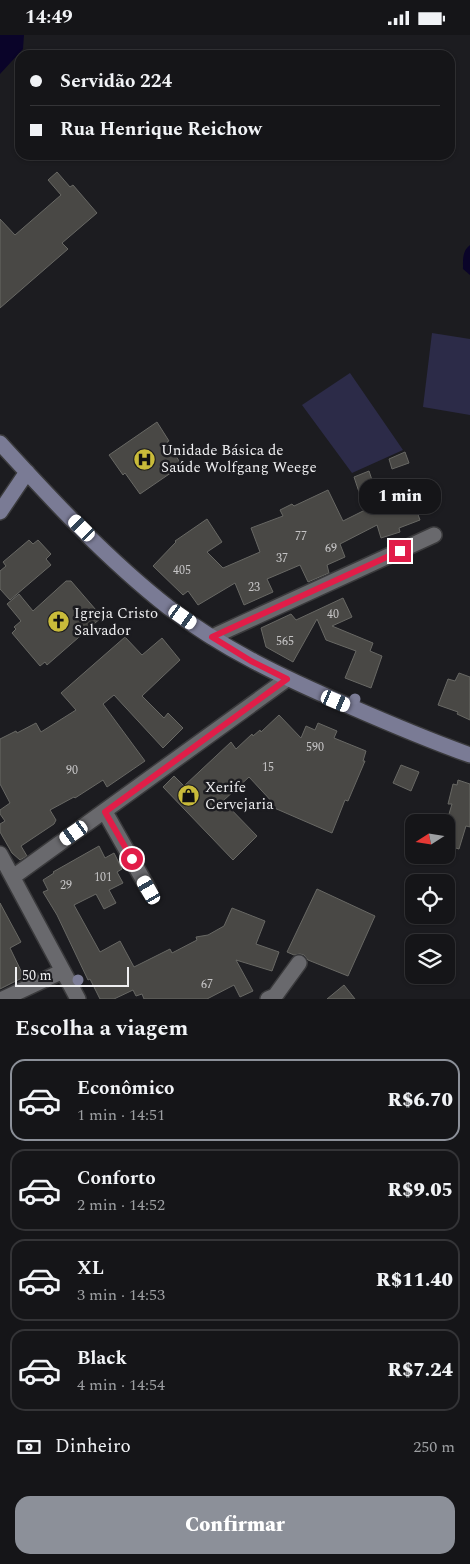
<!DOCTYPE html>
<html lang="pt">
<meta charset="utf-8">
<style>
:root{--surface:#151518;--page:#222225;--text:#f1f3f6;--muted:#9d9fa2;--line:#343437;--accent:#8c9099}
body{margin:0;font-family:Spectral,serif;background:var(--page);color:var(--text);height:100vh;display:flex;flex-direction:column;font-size:19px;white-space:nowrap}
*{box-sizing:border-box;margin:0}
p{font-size:16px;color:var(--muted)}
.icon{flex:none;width:28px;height:28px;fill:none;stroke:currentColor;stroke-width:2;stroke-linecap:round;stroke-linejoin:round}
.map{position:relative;height:964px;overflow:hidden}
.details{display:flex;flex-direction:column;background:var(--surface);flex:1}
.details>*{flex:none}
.guide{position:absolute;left:15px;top:15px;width:440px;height:110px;border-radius:15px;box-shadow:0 1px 4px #0004,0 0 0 1px var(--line);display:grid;align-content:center;height:110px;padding:0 15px;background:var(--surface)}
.needle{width:32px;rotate:258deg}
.controls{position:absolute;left:405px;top:779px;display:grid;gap:10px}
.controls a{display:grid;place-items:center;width:50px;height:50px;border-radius:10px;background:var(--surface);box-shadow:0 1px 4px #0004,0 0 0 1px var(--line);font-size:25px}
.scale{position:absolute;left:15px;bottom:12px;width:114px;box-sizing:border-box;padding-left:5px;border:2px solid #efeff1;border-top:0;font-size:14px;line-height:18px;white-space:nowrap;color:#efeff1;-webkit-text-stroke:4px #1c1c20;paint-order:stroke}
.end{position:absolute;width:22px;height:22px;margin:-11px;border:6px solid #e11d48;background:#fff;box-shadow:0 0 0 2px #fff}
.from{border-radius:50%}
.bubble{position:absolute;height:35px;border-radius:15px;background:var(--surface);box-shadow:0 1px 4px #0004,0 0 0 1px var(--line);font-size:16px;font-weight:800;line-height:35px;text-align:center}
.car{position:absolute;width:15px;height:30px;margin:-15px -8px;border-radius:6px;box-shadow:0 0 4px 1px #0007;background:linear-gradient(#fff 24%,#345 0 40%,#fff 0 76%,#345 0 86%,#fff 0)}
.guide b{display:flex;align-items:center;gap:18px;height:48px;font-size:19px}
.guide b+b{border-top:1px solid var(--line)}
.guide i{width:12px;height:12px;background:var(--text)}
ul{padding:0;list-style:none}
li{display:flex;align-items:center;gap:15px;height:82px;margin:0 10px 8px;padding:0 5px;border:2px solid var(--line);border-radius:15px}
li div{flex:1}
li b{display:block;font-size:19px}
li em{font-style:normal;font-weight:800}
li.selected{border-color:var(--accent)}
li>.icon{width:45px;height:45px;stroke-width:1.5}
h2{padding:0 15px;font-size:22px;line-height:60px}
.pay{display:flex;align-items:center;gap:12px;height:55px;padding:0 15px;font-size:19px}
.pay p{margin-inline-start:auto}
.primary-button{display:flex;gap:10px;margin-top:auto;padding:10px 15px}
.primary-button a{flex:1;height:58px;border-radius:15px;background:var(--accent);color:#fff;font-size:20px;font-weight:800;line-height:58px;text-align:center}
.status{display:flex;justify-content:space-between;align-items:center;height:35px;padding:0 25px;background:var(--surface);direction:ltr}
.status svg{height:14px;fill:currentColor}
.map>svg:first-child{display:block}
.green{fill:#2c2b48}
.water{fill:#0a0429}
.building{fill:#494845;stroke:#686864}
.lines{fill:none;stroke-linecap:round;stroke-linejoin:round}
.street-casing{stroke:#3a3a3c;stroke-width:18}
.secondary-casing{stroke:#3a3a3c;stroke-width:18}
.street{stroke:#69696d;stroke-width:15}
.secondary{stroke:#7a7b95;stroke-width:15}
.tree{fill:#7c7d97}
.route{stroke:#e11d48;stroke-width:6}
.labels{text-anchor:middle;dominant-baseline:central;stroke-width:5;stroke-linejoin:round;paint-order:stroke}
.number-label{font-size:12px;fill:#c6c5c6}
.poi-label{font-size:15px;fill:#efeff1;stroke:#1c1c20;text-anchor:start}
</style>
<div class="status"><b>14:49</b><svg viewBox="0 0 49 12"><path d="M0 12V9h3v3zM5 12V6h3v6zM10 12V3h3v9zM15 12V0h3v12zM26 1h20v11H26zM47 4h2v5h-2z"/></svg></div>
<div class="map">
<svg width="470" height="964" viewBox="0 0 470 964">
<rect width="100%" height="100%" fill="#1c1c20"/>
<!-- green -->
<path class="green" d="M432,298l38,6v76l-47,-8z
M350,338l53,77 -51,23 -50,-68z"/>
<!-- water -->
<path class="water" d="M0,0h24l-1,14 -23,25z
M470,210v30l-7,-6c0,-9 -1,-18 7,-24z"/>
<!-- building -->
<path class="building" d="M57,137l13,15 3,-2 24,28 -35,30 6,6 -68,59v-89l15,16 46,-40 -13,-15z
M157,387l12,19 -2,1 14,22 -4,3 1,1 -38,26 -15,-21 -2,2 -14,-20z
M405,417l4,11 -17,6 -3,-10z
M369,436l10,30 8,-3 1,2 22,-7 10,27 -21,8 1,4 -19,6 -4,-13 -37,19 5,13 -18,8 2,8 -21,9 -8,-17 -33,14 6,13 -29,13 -9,-22 -37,22 -10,-14 -5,4 -30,-29 23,-24 -1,-1 32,-22 15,23 -15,10 16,16 37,-16 -9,-24 32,-12 -3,-6 12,-6 2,2 34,-16 15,31 22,-11 -11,-33z
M29,505l4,4 5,-4 13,14 -5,5 5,6 -41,35 -10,-11v-18l6,-5 -3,-4z
M66,546h5l31,36 -55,48 -2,-3 -5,4 -28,-33 4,-4 -2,-2 7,-6 -14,-17 12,-10 14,17z
M343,563l9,19 -20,9 41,17 -3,8 12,5 -11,32 -26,-10 11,-27 -30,-11 -9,-21 -24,43 -27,-15 -5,-19 30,-14 5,6z
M125,602l17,18 20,-17 18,22 -38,36 22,22 4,-5 15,15 -20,20 -49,-53 -11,9 42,57 -38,26 -4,-7 -28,18 -1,-1 -24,13 6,10 -2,4 -33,22 6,10 -7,4 -8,-7 -12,-21v-8l5,-3 -5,-7v-4l10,-7 -10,-19v-45l16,-8 1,2 19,-10 5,9 35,-22 -15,-17z
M459,638l11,4v43l-13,-6 1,-2 -20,-7 10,-26 7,2z
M279,680l22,23 5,-12 9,4 3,-7 19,8 -3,7 32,13 -3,10h2l-17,40 -3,-1 -13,33 -60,-26 2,-3 -25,-27 -26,24 34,35 -24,24 -70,-73 11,-11 10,10 47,-44 5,7 16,-15 1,2 7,-6 1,2z
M401,730l18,7 -8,19 -18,-8z
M458,745l12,4v43l-4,-1 -7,23 -13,-4v-21l6,-20h-4l5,-20 4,1z
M99,811l6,12 9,-5 8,16 -5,3 6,11 -14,7 7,13 -12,6 -8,-15 -22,11 26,47 20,-11 14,26 36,-18 2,4 25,-13 -1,-3 12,-2 16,-9 8,-18 33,13 -9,23 23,8 -7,19 -36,-11 17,31 -13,6 -6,-12 -27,14h-63l-2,-5 -6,2 -3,-6 -19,9h-14l-10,-20 -2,1 -31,-65 -14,-23 5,-2 -5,-10 11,-7 -1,-1z
M317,854l58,27 -27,60 -40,-16 -4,-5 -4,-1 -6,1 -7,-3z
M0,868l21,39 -11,6 14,29 -24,12z
M344,950l11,14h-28z"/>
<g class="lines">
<defs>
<path id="street" d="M212,602l222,-102
M105,777l44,78
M0,819l78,145
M13,842l274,-198
M3,964l60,-28
M268,964l7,-3 24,-33"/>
<path id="secondary" d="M0,408c52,57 107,116 168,164 55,42 116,71 179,98 41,18 81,35 123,50
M0,477l27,-40"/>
</defs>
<!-- street casing -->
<use href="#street" class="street-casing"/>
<!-- secondary casing -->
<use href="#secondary" class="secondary-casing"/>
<!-- street -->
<use href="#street" class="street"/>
<!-- secondary -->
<use href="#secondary" class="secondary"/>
</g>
<!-- trees -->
<g class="tree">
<circle cx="355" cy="664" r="5.5"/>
<circle cx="78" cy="945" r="5.5"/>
</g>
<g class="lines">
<!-- route -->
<path class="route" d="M132,824l-27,-47 182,-133 -36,-18 -39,-24 188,-86"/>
</g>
<!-- icons -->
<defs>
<symbol id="hospital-disc" viewBox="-11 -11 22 22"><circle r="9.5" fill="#c9bb3a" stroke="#1c1c20"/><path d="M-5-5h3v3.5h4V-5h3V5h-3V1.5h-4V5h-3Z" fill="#111"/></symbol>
<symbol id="church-disc" viewBox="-11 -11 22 22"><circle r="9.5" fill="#c9bb3a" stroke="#1c1c20"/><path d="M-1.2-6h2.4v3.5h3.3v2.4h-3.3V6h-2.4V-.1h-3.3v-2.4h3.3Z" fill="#111"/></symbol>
<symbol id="shop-disc" viewBox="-11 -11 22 22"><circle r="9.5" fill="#c9bb3a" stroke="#1c1c20"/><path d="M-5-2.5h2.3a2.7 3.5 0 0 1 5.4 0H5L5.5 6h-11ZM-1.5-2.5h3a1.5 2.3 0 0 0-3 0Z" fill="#111"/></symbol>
</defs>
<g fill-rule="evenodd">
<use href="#hospital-disc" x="132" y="412" width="25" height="25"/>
<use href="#church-disc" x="46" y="574" width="25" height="25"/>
<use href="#shop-disc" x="176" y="748" width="25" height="25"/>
</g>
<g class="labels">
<!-- number labels -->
<g class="number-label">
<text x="301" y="501">77</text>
<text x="331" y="513">69</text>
<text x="282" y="523">37</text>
<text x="182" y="535">405</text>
<text x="254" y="552">23</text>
<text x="333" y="579">40</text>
<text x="285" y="606">565</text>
<text x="315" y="712">590</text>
<text x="268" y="732">15</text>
<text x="72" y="735">90</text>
<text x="103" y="842">101</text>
<text x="66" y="850">29</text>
<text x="207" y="949">67</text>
</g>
<!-- poi labels -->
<g class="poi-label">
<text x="161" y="415">Unidade Básica de<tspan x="161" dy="17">Saúde Wolfgang Weege</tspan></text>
<text x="74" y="578">Igreja Cristo<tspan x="74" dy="17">Salvador</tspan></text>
<text x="205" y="752">Xerife<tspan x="205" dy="17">Cervejaria</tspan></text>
</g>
</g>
</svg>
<div class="controls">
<a><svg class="needle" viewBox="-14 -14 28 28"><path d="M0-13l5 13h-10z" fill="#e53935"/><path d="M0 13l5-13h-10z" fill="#9d9fa2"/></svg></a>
<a><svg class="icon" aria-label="locate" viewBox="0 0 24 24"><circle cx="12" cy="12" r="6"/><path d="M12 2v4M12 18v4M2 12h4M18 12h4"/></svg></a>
<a><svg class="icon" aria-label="layers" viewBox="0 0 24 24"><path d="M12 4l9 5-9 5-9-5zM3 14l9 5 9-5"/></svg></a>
</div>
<div class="scale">50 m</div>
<i class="end from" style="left:132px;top:824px"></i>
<i class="end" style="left:400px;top:516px"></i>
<div class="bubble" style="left:359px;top:444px;width:82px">1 min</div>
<i class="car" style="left:82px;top:493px;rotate:315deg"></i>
<i class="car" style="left:183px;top:582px;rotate:125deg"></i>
<i class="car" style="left:336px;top:666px;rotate:113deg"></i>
<i class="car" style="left:74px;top:798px;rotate:235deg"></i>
<i class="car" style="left:149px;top:855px;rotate:330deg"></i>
<div class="guide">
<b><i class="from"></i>Servidão 224</b>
<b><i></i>Rua Henrique Reichow</b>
</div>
</div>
<section class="details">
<h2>Escolha a viagem</h2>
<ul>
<li class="selected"><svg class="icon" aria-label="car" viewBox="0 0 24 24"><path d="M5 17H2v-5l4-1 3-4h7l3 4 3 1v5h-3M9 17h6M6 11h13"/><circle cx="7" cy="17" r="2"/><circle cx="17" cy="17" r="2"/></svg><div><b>Econômico</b><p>1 min · 14:51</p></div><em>R$6.70</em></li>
<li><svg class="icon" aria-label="car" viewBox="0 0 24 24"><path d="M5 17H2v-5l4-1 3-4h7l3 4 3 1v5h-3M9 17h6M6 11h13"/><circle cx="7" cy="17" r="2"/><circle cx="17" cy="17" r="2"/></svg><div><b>Conforto</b><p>2 min · 14:52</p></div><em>R$9.05</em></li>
<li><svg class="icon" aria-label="car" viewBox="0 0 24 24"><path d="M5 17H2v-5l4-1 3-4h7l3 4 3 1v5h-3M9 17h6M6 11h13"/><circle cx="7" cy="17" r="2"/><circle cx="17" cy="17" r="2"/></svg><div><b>XL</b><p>3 min · 14:53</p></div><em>R$11.40</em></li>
<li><svg class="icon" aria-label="car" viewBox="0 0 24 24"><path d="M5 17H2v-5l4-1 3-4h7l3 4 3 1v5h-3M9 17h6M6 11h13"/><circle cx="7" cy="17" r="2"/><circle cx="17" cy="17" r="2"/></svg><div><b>Black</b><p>4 min · 14:54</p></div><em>R$7.24</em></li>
</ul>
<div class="pay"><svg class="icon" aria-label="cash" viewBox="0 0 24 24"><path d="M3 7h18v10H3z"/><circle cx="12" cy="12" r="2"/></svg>Dinheiro<p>250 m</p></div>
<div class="primary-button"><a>Confirmar</a></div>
</section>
